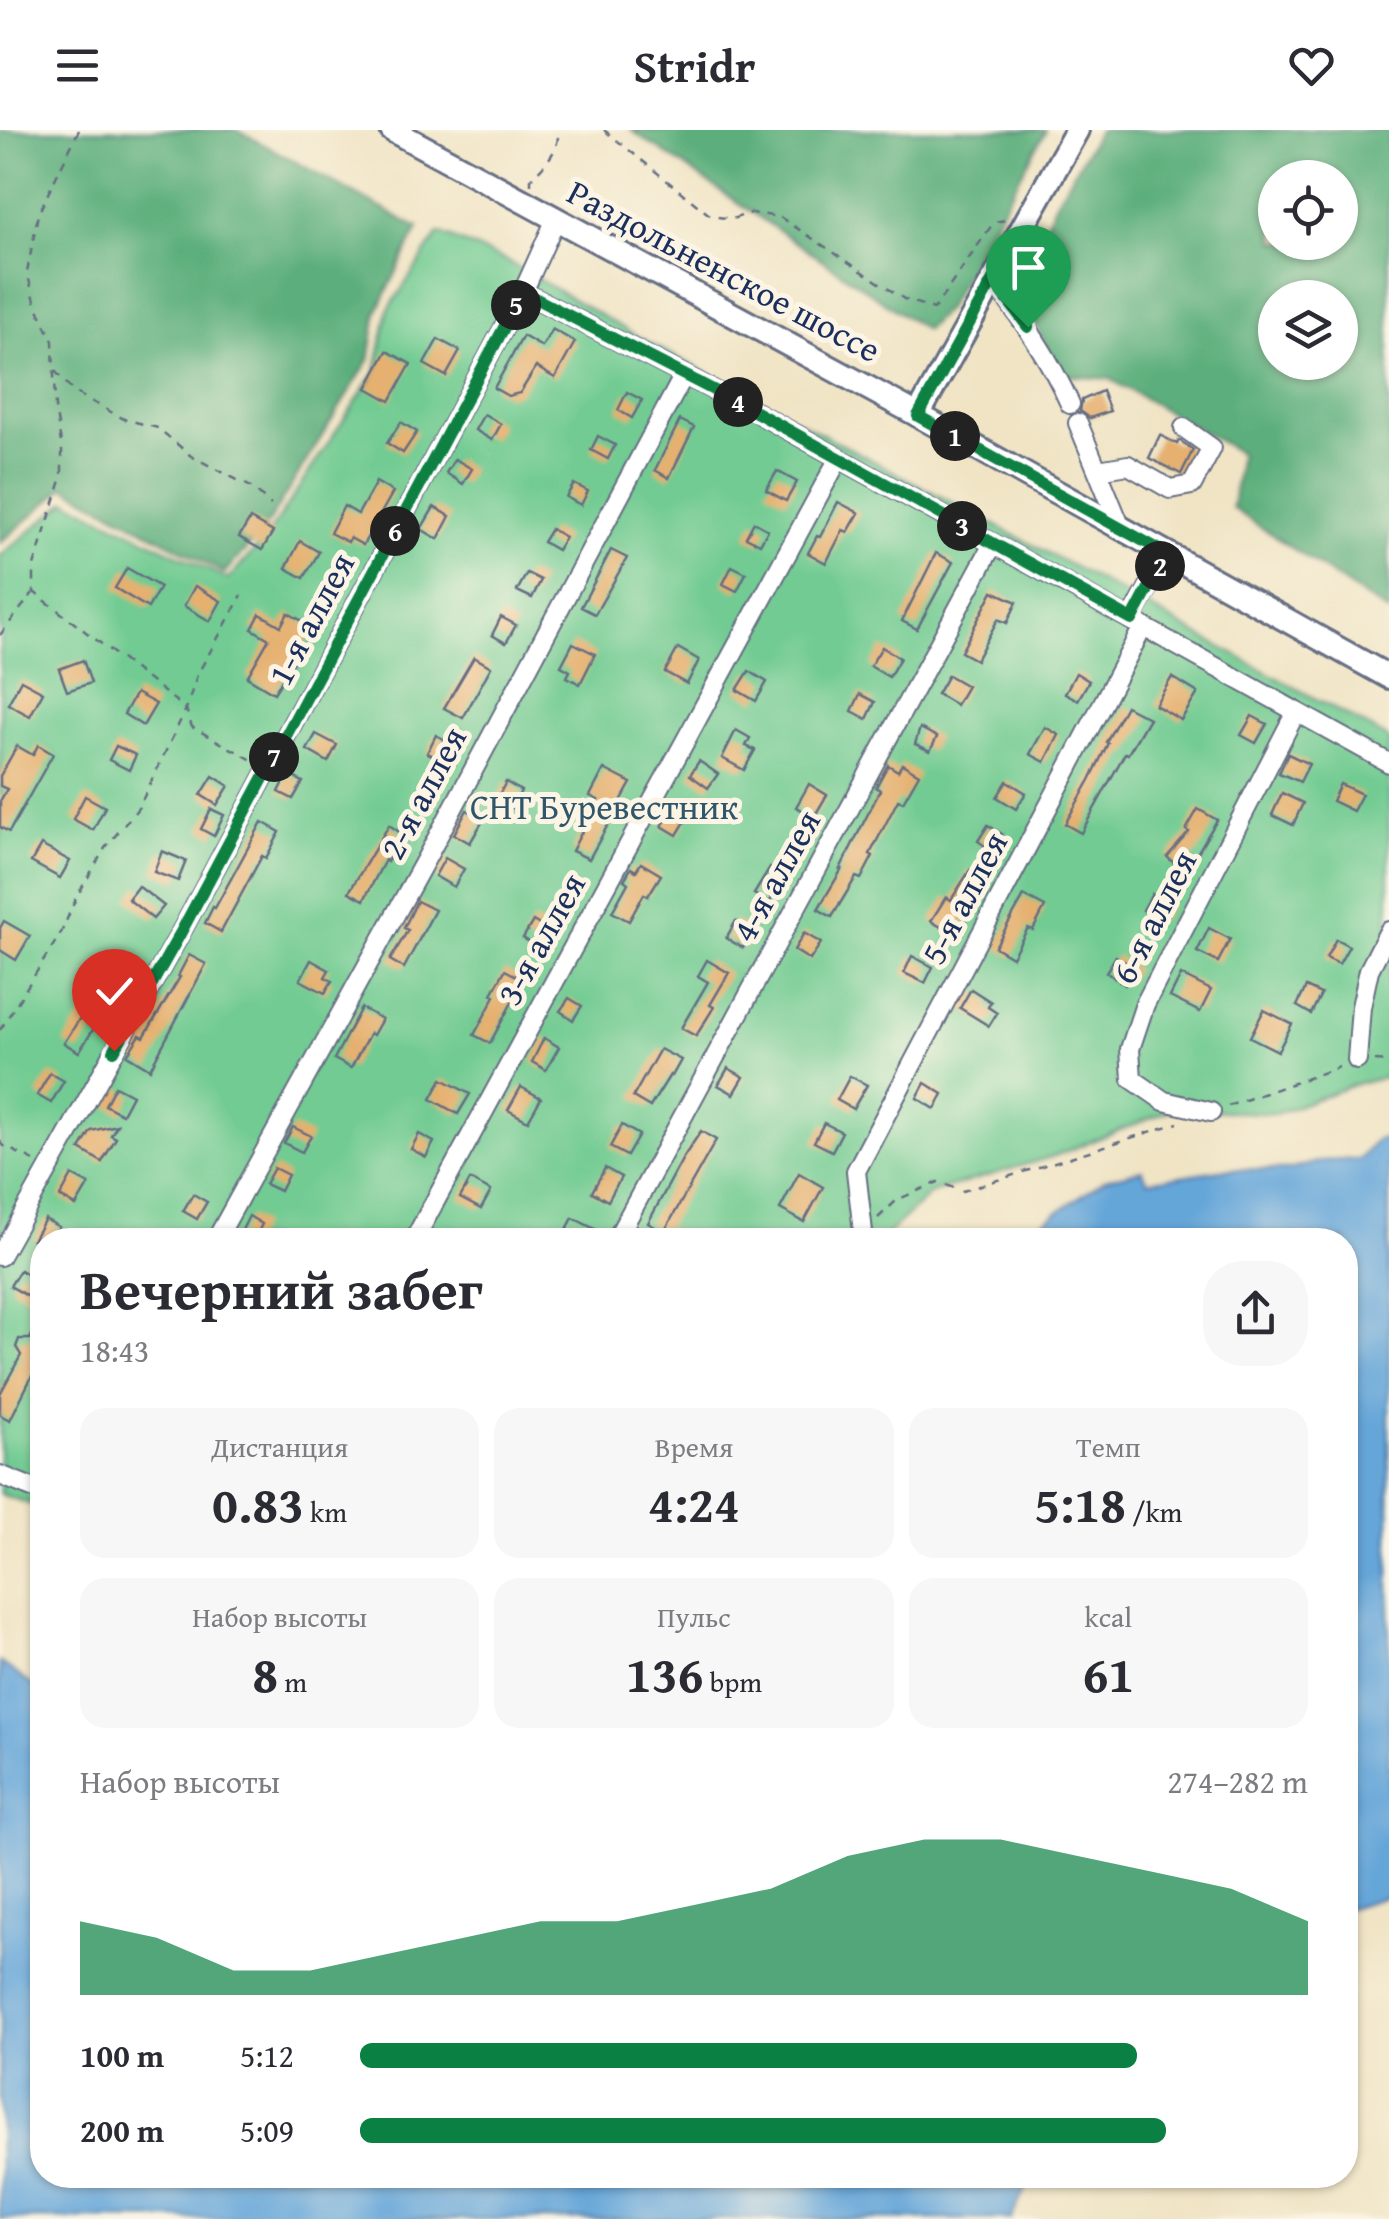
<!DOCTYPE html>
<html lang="ru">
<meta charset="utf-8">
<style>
body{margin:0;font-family:"Gentium Book Plus",serif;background:#f7f7f7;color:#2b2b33;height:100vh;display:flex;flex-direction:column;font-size:38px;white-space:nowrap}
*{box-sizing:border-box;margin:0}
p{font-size:32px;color:#7c7c81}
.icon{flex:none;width:55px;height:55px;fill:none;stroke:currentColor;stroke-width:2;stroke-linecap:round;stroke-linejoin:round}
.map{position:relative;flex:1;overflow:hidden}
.drawer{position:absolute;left:30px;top:1098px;width:1328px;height:960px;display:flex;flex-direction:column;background:#fff;border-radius:40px;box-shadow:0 2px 8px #0004}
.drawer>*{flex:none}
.tools{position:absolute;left:1258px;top:30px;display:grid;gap:20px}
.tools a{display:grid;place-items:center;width:100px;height:100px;border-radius:50%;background:#fff;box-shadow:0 2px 8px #0004;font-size:50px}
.pin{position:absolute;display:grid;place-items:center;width:85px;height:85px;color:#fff;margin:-102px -42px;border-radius:50% 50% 50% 0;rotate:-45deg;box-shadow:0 0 10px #0007}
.pin .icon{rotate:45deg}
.km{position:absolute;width:50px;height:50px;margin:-25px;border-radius:50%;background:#222;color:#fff;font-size:28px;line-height:50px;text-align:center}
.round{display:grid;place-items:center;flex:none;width:105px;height:105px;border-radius:40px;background:#f7f7f7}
.headline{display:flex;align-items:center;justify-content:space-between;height:170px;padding:0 50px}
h1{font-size:55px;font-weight:800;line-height:75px}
.figures{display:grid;grid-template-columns:repeat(3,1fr);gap:15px;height:170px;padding:10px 50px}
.figures div{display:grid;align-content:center;border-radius:25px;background:#f7f7f7;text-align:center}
.figures b{font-size:50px;font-weight:800}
.figures small{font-size:28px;font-weight:400}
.figures p{font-size:28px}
.chart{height:280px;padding:20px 50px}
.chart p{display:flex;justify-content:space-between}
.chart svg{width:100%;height:180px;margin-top:10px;fill:#0b8043;opacity:.7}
ul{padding:0 50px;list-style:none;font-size:32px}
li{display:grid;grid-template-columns:160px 120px 1fr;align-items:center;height:75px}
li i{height:25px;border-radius:12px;background:#0b8043}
header{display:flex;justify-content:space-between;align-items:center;height:130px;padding:0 50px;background:#fff;font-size:45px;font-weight:800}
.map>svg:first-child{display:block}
.green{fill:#71cb92;stroke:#467d78;stroke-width:2.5}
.forest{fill:#5caf7c;stroke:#3c6f6d;stroke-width:2.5;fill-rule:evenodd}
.water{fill:#65a6d9;stroke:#406a9c;stroke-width:2.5}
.building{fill:#e5b06f}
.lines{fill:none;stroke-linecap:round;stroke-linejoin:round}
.minor-casing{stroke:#666e82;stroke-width:22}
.major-casing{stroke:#666e82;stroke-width:28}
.path{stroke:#666e82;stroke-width:2.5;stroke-dasharray:8 8;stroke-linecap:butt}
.minor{stroke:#fff;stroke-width:18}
.major{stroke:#fff;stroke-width:22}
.route-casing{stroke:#fff;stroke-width:20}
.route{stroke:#0b8043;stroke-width:12}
.labels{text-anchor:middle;stroke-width:10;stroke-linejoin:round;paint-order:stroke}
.street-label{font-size:35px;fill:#1b2f5e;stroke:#fcf5e5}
.park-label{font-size:35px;fill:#30566b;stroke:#fcf5e5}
</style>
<header><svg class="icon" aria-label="menu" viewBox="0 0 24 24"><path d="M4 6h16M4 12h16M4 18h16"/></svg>Stridr<svg class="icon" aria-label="heart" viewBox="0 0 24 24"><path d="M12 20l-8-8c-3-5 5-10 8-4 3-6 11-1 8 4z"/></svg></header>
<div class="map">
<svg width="1389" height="2089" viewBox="0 0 1389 2089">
<rect width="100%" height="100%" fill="#fcf5e5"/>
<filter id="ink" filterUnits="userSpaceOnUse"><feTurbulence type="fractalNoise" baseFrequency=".01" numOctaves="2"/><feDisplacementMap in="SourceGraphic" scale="20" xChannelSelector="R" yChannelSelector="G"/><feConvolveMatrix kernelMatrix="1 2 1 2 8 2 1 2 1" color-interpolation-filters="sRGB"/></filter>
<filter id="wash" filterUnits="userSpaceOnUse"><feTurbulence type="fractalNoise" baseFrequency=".0048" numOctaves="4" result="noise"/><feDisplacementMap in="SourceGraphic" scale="40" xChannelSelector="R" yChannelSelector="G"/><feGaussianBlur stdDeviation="2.25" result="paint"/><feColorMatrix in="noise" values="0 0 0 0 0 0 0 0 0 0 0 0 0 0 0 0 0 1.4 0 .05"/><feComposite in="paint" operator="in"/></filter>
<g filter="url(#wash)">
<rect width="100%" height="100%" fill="#f0e4c5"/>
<!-- green -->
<path class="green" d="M439 103 507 131 635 205 1078 439 1389 609V947L1359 953 1275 984 1176 978 1054 1026 931 1063 881 1110H42V1378L0 1364V426L67 371 228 449 265 409 376 241 388 180Z"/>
<!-- forest -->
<g class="forest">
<path d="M0 0H237L418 98 377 182 369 230 263 401 224 443 65 357 0 413Z"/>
<path d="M631 0H1046L946 179 925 200Z"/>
<path d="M1099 0H1389V483L1232 378 1240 323 1110 249 1060 245 1017 155 1056 72ZM1275 48H1340V112H1275ZM1275 168H1340V232H1275Z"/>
</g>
<!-- water -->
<g class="water">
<path d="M1389 1008V1766L1345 1779V1110H1009L1049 1088 1105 1049 1142 1040 1148 1051 1227 1039 1288 1040 1322 1031 1360 1029 1377 1009Z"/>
<path d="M0 1532 42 1562V2045H1032L1011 2089H0Z"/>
</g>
<g id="blocks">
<!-- building -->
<g class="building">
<path d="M552 199 575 212 555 248 536 237 520 263 508 266 494 258 523 206 542 217Z"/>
<path d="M438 209 460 221 446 246 424 234Z"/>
<path d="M387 221 411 234 390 271 367 258Z"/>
<path d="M1102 261 1110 281 1090 288 1080 281 1082 270Z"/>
<path d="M627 262 642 270 632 288 618 280Z"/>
<path d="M484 284 501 294 492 310 475 300Z"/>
<path d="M680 290 694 297 669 348 655 340Z"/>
<path d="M401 292 417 302 403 323 387 313Z"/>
<path d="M1160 305 1177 314 1179 310 1193 320 1181 344 1149 328Z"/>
<path d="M598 306 615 315 608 329 591 320Z"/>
<path d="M455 329 472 339 463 354 446 343Z"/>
<path d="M777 341 797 352 786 371 766 360Z"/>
<path d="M376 352 393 362 363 415 350 408 348 412 330 403 344 376 358 384Z"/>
<path d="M574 354 588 361 581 375 566 367Z"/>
<path d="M838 372 859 383 848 402 843 400 826 433 808 423 817 406 820 407Z"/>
<path d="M434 377 450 386 438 409 421 399Z"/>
<path d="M250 389 273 402 262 420 239 407Z"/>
<path d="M754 392 768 400 760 414 746 407Z"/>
<path d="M551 399 565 407 557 420 543 412Z"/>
<path d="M300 411 319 422 304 448 286 438Z"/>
<path d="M611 420 627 428 595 484 581 477Z"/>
<path d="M936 423 953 432 917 499 902 491Z"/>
<path d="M732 436 746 443 737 461 723 454Z"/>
<path d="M127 438 160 457 148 478 115 458Z"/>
<path d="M527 443 541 450 532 468 517 461Z"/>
<path d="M195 456 221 471 210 491 184 476Z"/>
<path d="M993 461 1017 472 1007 493 998 489 976 530 961 522Z"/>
<path d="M288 483 315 498 274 563 247 547 269 509 252 499 260 484 281 496Z"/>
<path d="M501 487 516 495 506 513 492 505Z"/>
<path d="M573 513 595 524 580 554 567 547 570 541 561 536Z"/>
<path d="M882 517 900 528 889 547 870 536Z"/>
<path d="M678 518 699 530 687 554 665 542Z"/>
<path d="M474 527 491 537 463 588 444 578Z"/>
<path d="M83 530 91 553 67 561 59 539Z"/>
<path d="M749 541 767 552 756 571 737 560Z"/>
<path d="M1076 543 1089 551 1078 570 1065 563Z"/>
<path d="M948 545 967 556 956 575 937 564Z"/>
<path d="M1172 547 1198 563 1181 590 1155 575Z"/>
<path d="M21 550 43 562 30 586 8 574Z"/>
<path d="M136 563 156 574 143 596 124 584Z"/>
<path d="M860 564 875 572 867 589 852 581Z"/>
<path d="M1126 576 1149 588 1128 624 1125 623 1081 703 1065 694 1090 650 1108 613 1106 612Z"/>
<path d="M1252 586 1267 594 1256 613 1241 605Z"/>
<path d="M1045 597 1059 605 1045 632 1030 624Z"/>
<path d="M920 598 937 607 930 621 915 614Z"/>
<path d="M736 600 750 608 746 616 755 620 744 640 722 628Z"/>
<path d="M316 604 337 615 328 632 307 620Z"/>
<path d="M436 605 451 613 442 630 427 623Z"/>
<path d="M38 615 53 624 9 702 0 697V671L7 659 0 656V646L17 616 33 625Z"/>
<path d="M116 616 136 625 129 640 109 630Z"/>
<path d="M1288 624 1309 634 1300 652 1279 643Z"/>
<path d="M699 631 718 644 708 658 690 645Z"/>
<path d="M902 634 919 644 903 672 898 670 870 724 873 726 861 749 856 747 832 787 818 779 842 739H840L880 660 876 657 888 635 898 641Z"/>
<path d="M604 639 631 653 589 729 572 721 598 670 590 666Z"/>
<path d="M288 644 303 652 293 669 279 662Z"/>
<path d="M213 646 229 656 217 675 201 665Z"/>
<path d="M1007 651 1026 663 1016 679 997 667Z"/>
<path d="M506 652 521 661 509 682 494 674Z"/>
<path d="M809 654 827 665 814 687 796 677Z"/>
<path d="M1340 654 1362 664 1353 681 1332 671Z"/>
<path d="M1282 663 1303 673 1293 695 1272 685Z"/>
<path d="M85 666 105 677 93 700 73 689Z"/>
<path d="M673 678 688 687 677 705 662 696Z"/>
<path d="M211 679 224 685 214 706 201 699Z"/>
<path d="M1198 679 1217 690 1198 722 1182 740 1167 727 1189 702 1186 700Z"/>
<path d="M467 680 484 689 470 713 454 704Z"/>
<path d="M262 692 280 702 266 728 262 726 221 802 205 793 213 777 215 778Z"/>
<path d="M389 695 404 705 387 732 385 730 364 770 349 762Z"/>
<path d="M988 695 1002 704 991 720 978 711Z"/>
<path d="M41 715 70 731 60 748 31 732Z"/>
<path d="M162 721 186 731 178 751 154 742Z"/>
<path d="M445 728 464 739 454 757 435 746Z"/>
<path d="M641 733 661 745 648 766 644 764 629 791 612 782 628 753 624 750 631 738 636 741Z"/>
<path d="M770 738 784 747 769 773 754 764Z"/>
<path d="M970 740 985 750 966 779 971 782 956 806 931 791 946 767 951 770Z"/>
<path d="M138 756 164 776 153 789 128 769Z"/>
<path d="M1152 764 1171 775 1161 791 1143 780Z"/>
<path d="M1024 766 1045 777 1033 800 1028 798 1012 827 995 817Z"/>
<path d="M417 771 435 780 404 838 390 830 408 800 404 798Z"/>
<path d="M4 791 30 806 16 830 0 820V798Z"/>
<path d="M533 791 551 802 541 819 523 808Z"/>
<path d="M736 791 753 801 743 818 726 808Z"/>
<path d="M1209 798 1230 809 1218 832 1197 822Z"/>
<path d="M804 803 821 813 810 830 794 820Z"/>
<path d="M1336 809 1349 816 1339 834 1326 828Z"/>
<path d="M189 825 206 834 150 939 127 925 140 905 144 907 180 847 178 846Z"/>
<path d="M912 826 933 837 925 853 904 843Z"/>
<path d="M1116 826 1136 839 1125 855 1106 842Z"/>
<path d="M311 830 329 840 325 847 332 851 325 863 300 850Z"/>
<path d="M707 830 729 843 710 875 714 877 696 906 681 898 708 852 698 846Z"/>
<path d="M505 840 524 850 490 913 474 905 495 866 492 864Z"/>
<path d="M1181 845 1211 860 1200 882 1170 867Z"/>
<path d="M93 856 113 868 79 922 64 913 87 877 82 874Z"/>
<path d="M1306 857 1321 864 1311 884 1297 876Z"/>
<path d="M971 859 991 872 988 877 997 883 989 896 960 878Z"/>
<path d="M569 868 582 876 573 890 560 881Z"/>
<path d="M361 878 382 889 373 905 370 903 351 938 334 929Z"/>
<path d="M1264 880 1292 894 1278 921 1250 907Z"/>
<path d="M544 908 559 917 546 940 532 932Z"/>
<path d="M660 919 681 930 672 946 670 945 650 977 633 967Z"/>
<path d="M728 938 744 947 734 964 718 955Z"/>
<path d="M50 943 64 951 51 973 37 965Z"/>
<path d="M850 946 867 955 853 979 837 970Z"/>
<path d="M442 949 470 964 458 984 431 969Z"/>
<path d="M925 953 943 964 935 979 917 968Z"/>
<path d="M115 956 132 965 122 984 105 975Z"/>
<path d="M521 957 541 968 528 991 508 980Z"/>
<path d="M824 993 842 1002 832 1021 814 1012Z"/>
<path d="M117 995 111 1005 116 1008 102 1032 80 1019 91 1001Z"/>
<path d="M622 995 639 1005 627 1026 610 1017Z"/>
<path d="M293 997 311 1006 302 1022 284 1013Z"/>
<path d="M701 1001 716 1010 664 1102 648 1093 683 1028Z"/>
<path d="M419 1004 434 1012 426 1027 411 1019Z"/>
<path d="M274 1038 288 1045 280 1061 265 1054Z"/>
<path d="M605 1038 621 1047 608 1071 592 1062Z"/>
<path d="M799 1043 823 1057 804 1092 780 1079Z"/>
<path d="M72 1045 89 1054 76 1076 60 1067Z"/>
<path d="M470 1050 491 1061 481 1079 460 1068Z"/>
<path d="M193 1064 207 1072 197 1089 183 1081Z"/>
<path d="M249 1086 262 1094 254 1110H237Z"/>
<path d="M573 1088 595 1099 590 1110H578L565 1103Z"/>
<path d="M45 1089 59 1097 51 1110H33Z"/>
<path d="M20 1140 39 1152 29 1167 10 1156Z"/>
<path d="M42 1185V1226L10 1290 0 1285V1264L21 1225 16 1217 19 1209H30Z"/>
</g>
</g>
</g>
<g filter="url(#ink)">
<use href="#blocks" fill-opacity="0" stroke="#666e82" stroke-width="2.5"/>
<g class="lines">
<defs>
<g id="minor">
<path d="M993 150C1022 189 1050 229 1070 274"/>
<path d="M523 162 754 281 1389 633"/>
<path d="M1078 293 1121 398"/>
<path d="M1098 340 1128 335 1170 359 1192 355 1212 318 1184 298"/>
<path d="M1131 490 1167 423"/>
<path d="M1357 930 1361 877 1369 840 1389 801"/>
<path d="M1211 982 1164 971 1132 949 1130 919 1145 874 1296 582"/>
<path d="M216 1110 427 727 684 245"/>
<path d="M414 1110 839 328"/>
<path d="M616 1110 993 414"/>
<path d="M858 1110 863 1102 856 1041 1143 497"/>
<path d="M0 1126 180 804 523 162 556 89"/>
<path d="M0 1345 42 1362"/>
</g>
<g id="major">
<path d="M392 0 918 285 1389 547"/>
<path d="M918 285 1077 0"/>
</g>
</defs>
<!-- minor casing -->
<use href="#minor" class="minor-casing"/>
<!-- major casing -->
<use href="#major" class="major-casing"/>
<!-- path -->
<g class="path">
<path d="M79 0 38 84 27 143 37 177 53 211 55 278 62 319V347L34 436V462L186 579 192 597 254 631"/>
<path d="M604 0 711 86 732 89 751 83 780 87 904 169 934 179 994 92 1005 90"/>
<path d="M531 54V49C545 34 560 21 558 0"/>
<path d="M55 241 74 262 124 289 158 298 191 326 251 357 271 375"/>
<path d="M0 505 33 463"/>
<path d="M0 900 61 803 76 768 105 718 139 677 186 579 197 545 242 465"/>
<path d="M1375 931 1389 932"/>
<path d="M1228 976 1339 937"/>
<path d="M0 1011 4 1016 34 1031"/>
<path d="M878 1088 897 1070 938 1052 963 1061 1178 993"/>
</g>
<!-- minor -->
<use href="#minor" class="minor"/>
<!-- major -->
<use href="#major" class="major"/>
</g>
</g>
<g class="lines" filter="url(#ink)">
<defs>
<path id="route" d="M114 921 180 804 523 162 754 281 1132 490 1167 424 918 286 993 150 1028 197"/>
</defs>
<!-- route casing -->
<use href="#route" class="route-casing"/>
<!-- route -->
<use href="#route" class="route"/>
</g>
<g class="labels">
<!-- street labels -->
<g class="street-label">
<text transform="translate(724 141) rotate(28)" y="12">Раздольненское шоссе</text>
<text transform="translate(311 489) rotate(-62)" y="12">1-я аллея</text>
<text transform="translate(423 663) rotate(-62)" y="12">2-я аллея</text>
<text transform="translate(776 746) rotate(-61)" y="12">4-я аллея</text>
<text transform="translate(964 768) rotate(-62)" y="12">5-я аллея</text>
<text transform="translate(1154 787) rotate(-63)" y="12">6-я аллея</text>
<text transform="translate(541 809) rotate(-61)" y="12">3-я аллея</text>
</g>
<!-- park labels -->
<g class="park-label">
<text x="604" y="689">СНТ Буревестник</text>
</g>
</g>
</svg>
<div class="tools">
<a><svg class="icon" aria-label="locate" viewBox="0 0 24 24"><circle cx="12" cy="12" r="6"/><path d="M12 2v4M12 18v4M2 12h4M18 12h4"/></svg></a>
<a><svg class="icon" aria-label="layers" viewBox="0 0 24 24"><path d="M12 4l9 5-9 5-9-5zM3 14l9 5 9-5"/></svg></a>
</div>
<div class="pin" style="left:1028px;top:197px;background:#1e9e55"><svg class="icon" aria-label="arrive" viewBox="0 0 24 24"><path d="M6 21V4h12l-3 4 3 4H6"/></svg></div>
<div class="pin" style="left:114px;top:921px;background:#d93025"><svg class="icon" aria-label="check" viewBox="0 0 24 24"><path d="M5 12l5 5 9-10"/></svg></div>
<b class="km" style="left:955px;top:306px">1</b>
<b class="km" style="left:1160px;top:436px">2</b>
<b class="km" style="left:962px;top:396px">3</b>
<b class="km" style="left:738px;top:272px">4</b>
<b class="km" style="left:516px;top:175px">5</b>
<b class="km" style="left:395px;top:401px">6</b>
<b class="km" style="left:274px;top:627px">7</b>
<section class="drawer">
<div class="headline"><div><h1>Вечерний забег</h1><p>18:43</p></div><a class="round"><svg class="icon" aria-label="share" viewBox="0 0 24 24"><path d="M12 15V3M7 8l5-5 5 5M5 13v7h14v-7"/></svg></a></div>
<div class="figures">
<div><p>Дистанция</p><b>0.83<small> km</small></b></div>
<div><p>Время</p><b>4:24</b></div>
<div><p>Темп</p><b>5:18<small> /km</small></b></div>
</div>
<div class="figures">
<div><p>Набор высоты</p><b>8<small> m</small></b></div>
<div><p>Пульс</p><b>136<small> bpm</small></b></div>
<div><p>kcal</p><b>61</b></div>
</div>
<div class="chart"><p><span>Набор высоты</span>274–282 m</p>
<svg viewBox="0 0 160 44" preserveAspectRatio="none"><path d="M0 44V26L10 30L20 38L30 38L40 34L50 30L60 26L70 26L80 22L90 18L100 10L110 6L120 6L130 10L140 14L150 18L160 26V44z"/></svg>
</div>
<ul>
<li><b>100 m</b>5:12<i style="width:82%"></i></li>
<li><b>200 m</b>5:09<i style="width:85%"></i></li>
</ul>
</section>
</div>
